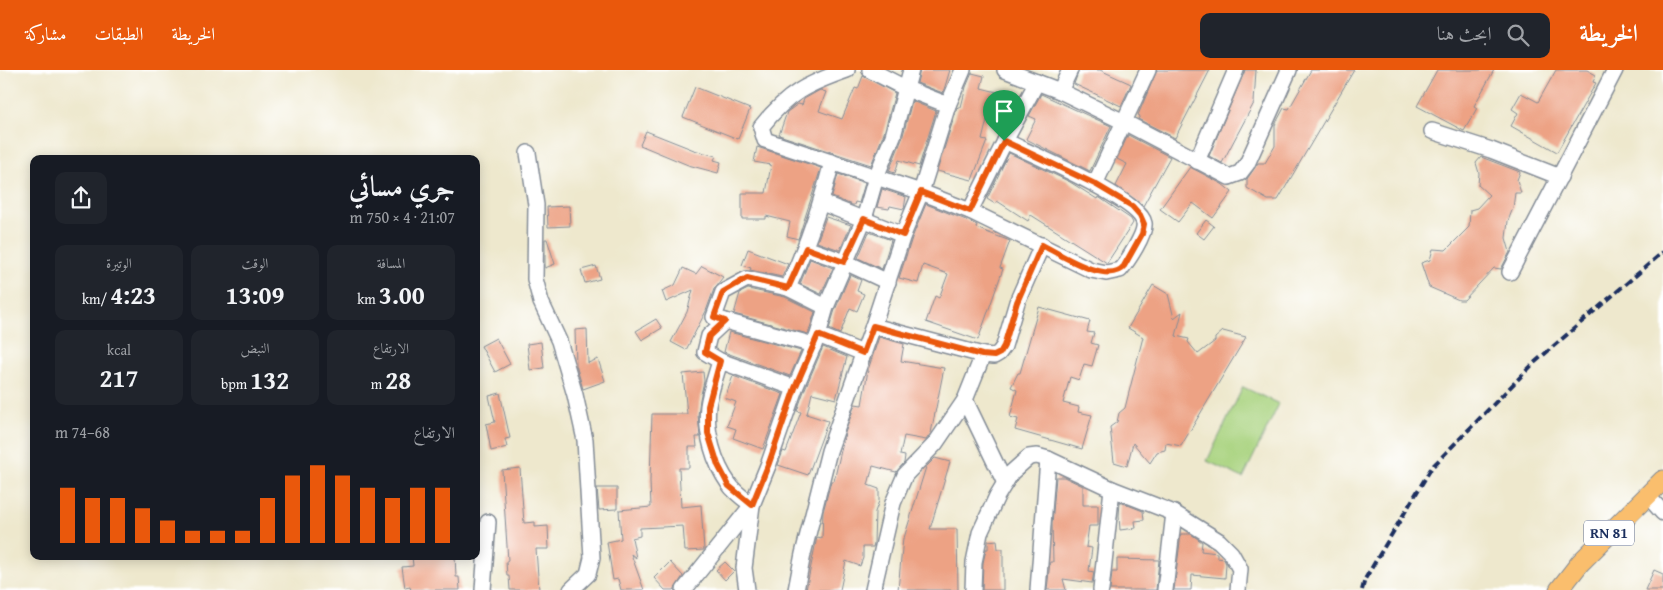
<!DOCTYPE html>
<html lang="ar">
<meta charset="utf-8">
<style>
body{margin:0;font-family:"Gentium Book Plus",Amiri,serif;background:#20242c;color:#f1f3f6;direction:rtl;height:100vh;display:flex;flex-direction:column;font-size:19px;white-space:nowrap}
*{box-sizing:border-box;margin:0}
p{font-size:16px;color:#9ea1a6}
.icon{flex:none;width:28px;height:28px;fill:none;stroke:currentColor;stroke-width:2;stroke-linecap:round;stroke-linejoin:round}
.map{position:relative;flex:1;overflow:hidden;direction:ltr}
.drawer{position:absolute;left:30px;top:85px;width:450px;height:405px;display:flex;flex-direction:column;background:#171b24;border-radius:10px;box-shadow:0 2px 12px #0003;direction:rtl}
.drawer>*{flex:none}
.pin{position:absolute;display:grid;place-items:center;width:42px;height:42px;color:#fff;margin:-51px -21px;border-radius:50% 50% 50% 0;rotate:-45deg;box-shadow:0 0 5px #0007}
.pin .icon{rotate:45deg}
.round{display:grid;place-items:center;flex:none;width:52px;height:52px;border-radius:10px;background:#20242c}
.summary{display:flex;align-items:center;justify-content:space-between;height:85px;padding:0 25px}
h1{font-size:28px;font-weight:800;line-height:38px}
.figures{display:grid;grid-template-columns:repeat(3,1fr);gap:8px;height:85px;padding:5px 25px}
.figures div{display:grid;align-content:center;border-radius:10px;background:#20242c;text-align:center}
.figures b{font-size:25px;font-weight:800}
.figures small{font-size:14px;font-weight:400}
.figures p{font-size:14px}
.chart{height:140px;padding:10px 25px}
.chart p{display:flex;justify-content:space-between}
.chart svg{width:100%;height:90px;margin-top:5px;stroke:#ea580c;stroke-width:6}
header{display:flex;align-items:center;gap:30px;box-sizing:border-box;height:70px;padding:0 25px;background:#ea580c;color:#fff}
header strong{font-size:24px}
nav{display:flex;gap:28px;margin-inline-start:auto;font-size:18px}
.search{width:350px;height:45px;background:#20242c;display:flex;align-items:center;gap:12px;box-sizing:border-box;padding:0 18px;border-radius:10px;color:#9ea1a6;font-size:19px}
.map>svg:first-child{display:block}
.green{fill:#a9d37f;stroke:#62816e}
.building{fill:#eda284}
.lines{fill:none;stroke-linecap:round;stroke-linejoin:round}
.minor-casing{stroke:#848c96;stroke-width:18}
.major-casing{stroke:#848c96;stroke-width:21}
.minor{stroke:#fff;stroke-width:15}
.major{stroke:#fabe6d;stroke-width:19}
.rail{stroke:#1b2f5e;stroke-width:4;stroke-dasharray:8 4;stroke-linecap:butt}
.route-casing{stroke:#fff;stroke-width:10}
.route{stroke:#ea580c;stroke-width:6}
.labels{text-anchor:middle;stroke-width:4;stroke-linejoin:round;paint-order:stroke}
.shield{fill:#fff;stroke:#5f6d8e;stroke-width:1}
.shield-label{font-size:15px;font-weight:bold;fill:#1b2f5e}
</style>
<header>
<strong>الخريطة</strong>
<div class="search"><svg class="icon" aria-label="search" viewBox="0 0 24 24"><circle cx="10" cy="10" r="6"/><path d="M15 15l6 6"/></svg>ابحث هنا</div>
<nav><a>الخريطة</a><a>الطبقات</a><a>مشاركة</a></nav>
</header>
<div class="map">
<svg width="1663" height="520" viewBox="0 0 1663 520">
<rect width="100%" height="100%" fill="#fff"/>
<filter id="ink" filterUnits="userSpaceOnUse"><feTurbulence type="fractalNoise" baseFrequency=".02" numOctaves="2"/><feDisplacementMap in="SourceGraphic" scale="10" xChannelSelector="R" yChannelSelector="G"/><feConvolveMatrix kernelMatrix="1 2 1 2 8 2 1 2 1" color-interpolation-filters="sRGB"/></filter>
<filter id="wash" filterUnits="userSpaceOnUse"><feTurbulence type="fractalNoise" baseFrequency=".0096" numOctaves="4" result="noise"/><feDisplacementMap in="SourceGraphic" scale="20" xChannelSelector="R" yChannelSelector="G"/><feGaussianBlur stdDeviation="1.12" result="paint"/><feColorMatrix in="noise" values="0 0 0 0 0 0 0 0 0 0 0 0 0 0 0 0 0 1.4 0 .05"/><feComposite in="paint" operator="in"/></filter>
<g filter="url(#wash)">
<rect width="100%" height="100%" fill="#eee8cd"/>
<!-- green -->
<path class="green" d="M1243 317 1279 334 1243 408 1207 391Z"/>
<g id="blocks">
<!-- building -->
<g class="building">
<path d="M920 0H950L943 23 917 13Z"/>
<path d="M1079 0H1100L1131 14 1121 36 1074 14Z"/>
<path d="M1157 0H1210L1175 68 1138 49 1140 46 1138 45Z"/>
<path d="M1245 0H1256L1254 33 1222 93 1209 86Z"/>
<path d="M1311 0H1354L1278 130H1268L1247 118V109L1258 93H1265L1275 76V55L1277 51 1284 38 1289 39Z"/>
<path d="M1437 0H1494L1474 36 1477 38 1464 61 1417 36Z"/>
<path d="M1556 0H1587L1596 5 1593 12 1596 13 1557 82 1511 56 1518 43 1512 39 1521 23 1538 32Z"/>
<path d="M972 3 984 6 981 18 997 22 995 31 1000 33 996 44 989 42 982 70 987 71 972 110 937 101 957 38 958 37H961L966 17Z"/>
<path d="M863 6 895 23 884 63 871 95 779 65 787 42 798 34 802 35 804 29 820 20 826 22 819 41 842 49 855 18 858 19Z"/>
<path d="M695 17 750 39 738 69 683 47Z"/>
<path d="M1041 24 1111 56 1090 101 1026 69 1036 49 1029 46Z"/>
<path d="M912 31 936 41 919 96 899 90 895 103 889 101 902 69Z"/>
<path d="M646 61 694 80 716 86 714 90 721 92 718 103 688 95 640 75Z"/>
<path d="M1128 65 1170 87 1143 136 1116 116 1127 94 1117 89Z"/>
<path d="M757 77 821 98 798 169 787 166 790 152 766 146V149H742V123H766L771 95 754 92Z"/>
<path d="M1009 83 1070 112 1097 129 1098 127 1100 128 1131 149 1133 153 1107 193 1031 145 1028 151 997 131 995 134 987 129Z"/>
<path d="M1481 87 1520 102 1517 110 1521 123H1515L1513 138 1508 151 1506 168 1510 182 1501 199 1494 198 1464 230H1459L1429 217 1421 193 1430 190 1433 179 1446 180 1469 157 1470 140 1477 138 1489 125 1478 115 1479 103 1476 93Z"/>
<path d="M1190 97 1222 114 1232 122 1213 148 1193 133 1178 152 1160 139Z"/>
<path d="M838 104 865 113 859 133 855 132 854 135H852L832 127Z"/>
<path d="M882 119 906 127 904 139 890 136 889 139 877 137Z"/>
<path d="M926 134 966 150 977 155 976 158 1010 171 1000 198 1003 199 978 270 926 252 935 226 939 228 948 204 923 195 918 213 899 208 912 168Z"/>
<path d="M569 136 570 156 548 157 547 137Z"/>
<path d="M826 147 851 155 840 180 817 172Z"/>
<path d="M1206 150 1214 156 1204 169 1196 163Z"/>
<path d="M869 162 891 170 882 199 858 188Z"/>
<path d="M545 169H547L555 194 545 198Z"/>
<path d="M748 179 788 194 782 207 750 200 751 198 742 195Z"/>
<path d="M810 189 833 198 821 224 800 214Z"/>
<path d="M596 196 600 209 585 213 581 200Z"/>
<path d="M702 196 723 207 714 219 706 241 686 280 671 272 687 242 693 220 666 232 662 221 675 215 683 198 696 204Z"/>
<path d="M850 205 861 210 857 221 864 224 857 241 850 238 840 264 829 259 835 240Z"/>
<path d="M1153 215 1168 224 1174 248 1182 242 1176 266 1189 269 1188 272 1198 284 1215 271V268L1223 261 1246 267 1181 376 1166 373 1165 380 1157 382 1150 393 1133 373 1127 396 1114 392 1110 357 1117 352 1119 343 1125 338 1143 267 1128 258Z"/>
<path d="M748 219 785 227 815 242 808 264 734 244 740 223Z"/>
<path d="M1039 237 1090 251 1087 262 1094 263 1091 273 1098 275 1092 296 1084 294 1079 310 1070 307 1063 333 1079 337 1078 342 1092 345 1082 379 1015 360 1018 349 1010 347 1017 320 1011 317 1018 303H1020Z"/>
<path d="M656 249 662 258 642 270 636 261Z"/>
<path d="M587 259 588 293 598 289 605 311 583 319 576 295 575 260Z"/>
<path d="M729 262 801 281 790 306 724 282Z"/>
<path d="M879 267 904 274 901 291 944 298 931 363 926 370 904 366 900 385 905 386 904 393 896 402 873 396 868 415 879 419V431L875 442 874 473 873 477H863V488L860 496 846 491 840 520H806L817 467 822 468 823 442 831 411H834L845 363 855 334 862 335 868 300Z"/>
<path d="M496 268 510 294 495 302 481 276Z"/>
<path d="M541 272 544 298 530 300 527 274Z"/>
<path d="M823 277 847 287 836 329 812 323 807 344H806L828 351 808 405 778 395 783 381 786 382 801 342 797 341 804 321Z"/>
<path d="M703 302 704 311 700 329 698 345 700 367H696L697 377H689V398H679L681 437 701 435 704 480 685 481 683 456 640 458V466L632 468 636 488 631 484 644 520H621L618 509 613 510 607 472 621 469 619 440 651 437 650 411 652 344H687L683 304Z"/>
<path d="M733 306 783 324 763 379 733 368 736 359 727 356 736 332 725 328Z"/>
<path d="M500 323 510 368 505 369 507 377 491 381 486 354 495 352 489 326Z"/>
<path d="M935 388 950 392 930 459H957L958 520H898L903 468H904L926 397Z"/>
<path d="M520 398 524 453 535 452V457L548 456 549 479H536L539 520H510L509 506H507L506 491H508L502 400Z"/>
<path d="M1056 407H1064L1083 416V435H1098V456H1089L1086 477 1092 478 1089 501 1094 502 1092 513 1063 509 1066 520H1047L1050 492H1053L1052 454Z"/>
<path d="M597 418H617V439L599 440Z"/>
<path d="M1120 432 1143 441 1144 450 1135 451 1136 458 1120 460 1119 446Z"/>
<path d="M1181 464H1191L1202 472 1201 481 1217 483V488L1224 489 1226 494 1225 508 1192 505 1191 520H1174Z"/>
<path d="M997 470 998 479H1003V520H982L983 493 986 479H988V471Z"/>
<path d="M412 486H455L456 507H459L460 520H411L410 517 405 518 402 497 413 496Z"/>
<path d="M1117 489 1159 490 1156 520H1110L1112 502H1117Z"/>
<path d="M670 492 683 506 674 520H665L654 508Z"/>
<path d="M725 492 734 501 725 510 716 500Z"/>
<path d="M1654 500 1663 504V520H1645Z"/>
</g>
</g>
</g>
<g filter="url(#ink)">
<use href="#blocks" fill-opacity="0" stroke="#848c96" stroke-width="1"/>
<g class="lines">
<defs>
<g id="minor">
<path d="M847 0C807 14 788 23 761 57L765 70 921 122 970 141 1091 200 1106 203 1120 200C1127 192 1146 164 1144 153 1140 129 1029 83 1005 71"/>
<path d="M870 0 907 19 948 35"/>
<path d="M1005 0 1060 21 1124 52 1229 107 1240 103 1247 94 1289 0"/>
<path d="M1060 21 1070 0"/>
<path d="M1432 61 1491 80 1560 107"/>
<path d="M528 83 536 135 535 209 541 232 559 271 575 325 585 370 592 488 588 504 571 520"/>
<path d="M1197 91 1236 0"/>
<path d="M1095 114 1148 0"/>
<path d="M822 133 903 165"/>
<path d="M970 141 1005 71 1037 12"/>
<path d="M806 178 845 192 888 212"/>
<path d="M1510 202 1615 0"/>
<path d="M826 237 788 218C806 177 821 136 832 92"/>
<path d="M725 251 814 275"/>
<path d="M873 256 983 285 994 286 999 283 1004 276 1017 232 1042 175"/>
<path d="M818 265 863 283"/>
<path d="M720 291 795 318"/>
<path d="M965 330 1005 413"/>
<path d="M1647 425 1663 443"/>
<path d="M483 520 488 452"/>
<path d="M684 520 752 435 769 393 795 318 818 265 826 237 864 149 876 107 893 66 911 0"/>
<path d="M747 520 744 498 752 435C744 429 734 422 729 414 714 393 705 362 708 336 710 321 716 306 720 291L705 282 709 266 725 251 714 247 723 222 747 209 788 218"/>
<path d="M796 520 803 484 829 381 873 256 903 165 921 122 948 35 963 0"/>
<path d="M873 520 893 433 905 405 935 374 965 330 983 285"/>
<path d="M973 520 974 492 980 463 997 426 1011 403 1029 387 1037 386 1048 389 1112 419 1174 443 1219 471 1231 483 1240 499 1238 520"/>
<path d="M1038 520 1048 389"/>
<path d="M1101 520 1112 419"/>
<path d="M1165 520 1174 443"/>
</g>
<path id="major" d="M1559 520 1580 493 1663 410"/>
</defs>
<!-- minor casing -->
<use href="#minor" class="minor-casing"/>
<!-- major casing -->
<use href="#major" class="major-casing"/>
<!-- minor -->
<use href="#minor" class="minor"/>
<!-- major -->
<use href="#major" class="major"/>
<!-- rail -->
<path class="rail" d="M1362 520 1365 509 1432 397 1534 293 1663 182"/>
</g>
</g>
<g class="lines" filter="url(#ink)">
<defs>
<path id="route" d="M1004 71 1095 114 1132 136 1140 145 1144 154 1142 164 1124 196C1108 216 1060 184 1042 175L1017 232 1004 276 1000 283 994 286 982 285 873 256 863 283 818 265 795 318 769 393 752 435 729 416 718 395 708 363V336L720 291 705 282 709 266 725 251 714 247 723 222 747 208 788 218 806 178 844 192 864 149 903 165 921 122 970 141Z"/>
</defs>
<!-- route casing -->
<use href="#route" class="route-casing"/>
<!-- route -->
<use href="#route" class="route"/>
</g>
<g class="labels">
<!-- shield labels -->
<rect class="shield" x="1584" y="450.5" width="50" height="25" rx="4"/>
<g class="shield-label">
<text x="1609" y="468">RN 81</text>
</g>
</g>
</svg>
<div class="pin" style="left:1004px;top:71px;background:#1e9e55"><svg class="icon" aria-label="arrive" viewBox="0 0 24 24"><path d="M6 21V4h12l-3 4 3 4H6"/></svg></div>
<section class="drawer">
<div class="summary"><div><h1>جري مسائي</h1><p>21:07 · 4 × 750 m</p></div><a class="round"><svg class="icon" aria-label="share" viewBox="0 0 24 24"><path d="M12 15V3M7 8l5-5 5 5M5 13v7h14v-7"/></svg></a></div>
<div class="figures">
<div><p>المسافة</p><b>3.00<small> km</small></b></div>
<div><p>الوقت</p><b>13:09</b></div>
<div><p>الوتيرة</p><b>4:23<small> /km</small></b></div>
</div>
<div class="figures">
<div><p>الارتفاع</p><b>28<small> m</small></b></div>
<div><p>النبض</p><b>132<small> bpm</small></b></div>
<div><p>kcal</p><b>217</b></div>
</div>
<div class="chart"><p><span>الارتفاع</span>68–74 m</p>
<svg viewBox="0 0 160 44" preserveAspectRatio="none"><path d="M5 44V17M15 44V22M25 44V22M35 44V27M45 44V33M55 44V38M65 44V38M75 44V38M85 44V22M95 44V11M105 44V6M115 44V11M125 44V17M135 44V22M145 44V17M155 44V17"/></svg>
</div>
</section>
</div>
